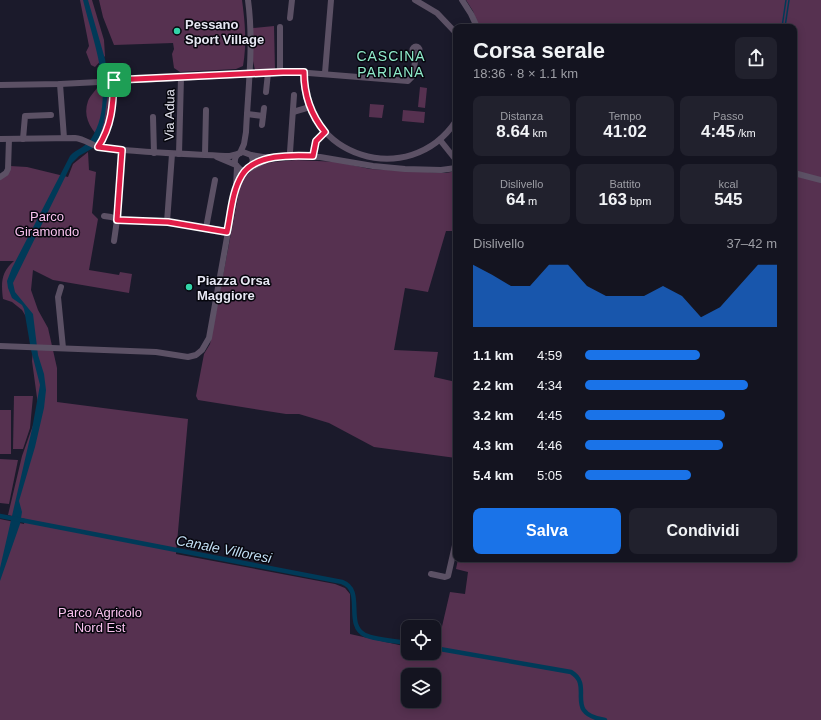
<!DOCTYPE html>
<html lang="it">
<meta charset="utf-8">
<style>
body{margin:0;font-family:Arial,sans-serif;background:#21212d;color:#f1f3f6;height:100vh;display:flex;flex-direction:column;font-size:15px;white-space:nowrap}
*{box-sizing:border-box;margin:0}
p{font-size:13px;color:#9d9ea5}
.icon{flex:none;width:22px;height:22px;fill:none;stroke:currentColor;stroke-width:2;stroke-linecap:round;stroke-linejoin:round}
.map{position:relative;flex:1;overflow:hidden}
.details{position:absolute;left:453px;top:24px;width:344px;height:538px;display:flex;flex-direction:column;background:#141420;border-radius:8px;box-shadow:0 2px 10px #0003,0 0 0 1px #33333e}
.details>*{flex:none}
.fabs{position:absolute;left:401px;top:620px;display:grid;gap:8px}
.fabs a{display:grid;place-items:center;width:40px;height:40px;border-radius:8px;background:#141420;box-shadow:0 2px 10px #0003,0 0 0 1px #33333e;font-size:20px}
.pin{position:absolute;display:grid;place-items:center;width:34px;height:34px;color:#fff;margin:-17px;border-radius:8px;box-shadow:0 2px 6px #0006}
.round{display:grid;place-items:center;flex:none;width:42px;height:42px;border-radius:8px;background:#21212d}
.headline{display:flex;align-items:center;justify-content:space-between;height:68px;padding:0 20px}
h1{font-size:22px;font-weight:600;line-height:30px}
.metrics{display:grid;grid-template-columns:repeat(3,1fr);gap:6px;height:68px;padding:4px 20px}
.metrics div{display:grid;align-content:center;border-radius:8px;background:#21212d;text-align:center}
.metrics b{font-size:17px;font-weight:600}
.metrics small{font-size:11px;font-weight:400}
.metrics p{font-size:11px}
.chart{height:112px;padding:8px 20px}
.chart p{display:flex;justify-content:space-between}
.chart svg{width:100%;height:72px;margin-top:4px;fill:#1a73e8;opacity:.7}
.action{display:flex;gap:8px;margin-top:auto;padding:8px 20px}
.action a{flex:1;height:46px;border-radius:8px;background:#1a73e8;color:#fff;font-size:16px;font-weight:600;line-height:46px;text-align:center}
.action a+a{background:#21212d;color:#f1f3f6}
ul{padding:0 20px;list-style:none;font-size:13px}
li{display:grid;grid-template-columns:64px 48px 1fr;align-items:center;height:30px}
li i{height:10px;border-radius:5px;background:#1a73e8}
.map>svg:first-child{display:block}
.green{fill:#563150;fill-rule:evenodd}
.water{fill:#003a58}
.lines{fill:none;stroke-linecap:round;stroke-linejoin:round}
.stream{stroke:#003a58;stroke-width:1.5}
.canal{stroke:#003a58;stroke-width:4.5}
.minor{stroke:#5c5165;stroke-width:6}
.route-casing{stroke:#fff;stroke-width:8}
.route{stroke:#e11d48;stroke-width:5}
.poi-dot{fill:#33d4a8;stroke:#06060d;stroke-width:1.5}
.labels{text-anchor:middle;stroke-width:3;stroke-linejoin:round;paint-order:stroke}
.poi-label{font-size:13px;font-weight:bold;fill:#e7e7f3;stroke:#06060d;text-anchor:start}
.street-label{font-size:13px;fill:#e7e7f3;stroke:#06060d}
.park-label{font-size:13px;fill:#f9c1ee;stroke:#06060d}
.neighbourhood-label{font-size:14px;letter-spacing:1px;fill:#8febca;stroke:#06060d}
.water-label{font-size:14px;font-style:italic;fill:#c1def3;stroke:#06060d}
</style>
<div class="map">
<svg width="821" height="720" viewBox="0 0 821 720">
<rect width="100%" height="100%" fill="#1b1a2b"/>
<!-- green -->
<g class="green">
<path d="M80 0H92L104 40 105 56 95 67 91 65 86 52 89 46Z"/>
<path d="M99 0H242C245 22 247 44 243 66L236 69 180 72 174 68 172 54 174 49 173 43 114 45 103 17Z"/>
<path d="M466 0H821V720H0V519L24 524 25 519 8 515 22 456 36 417 38 405 32 361 34 340 28 320 22 310 12 302 3 299C1 283 1 272 14 261H0V180L10 166 27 167 68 177 73 164 88 152 89 170 96 172 92 213 98 219 89 270 119 275 120 272 132 274 129 293 53 280 33 270 31 290 38 310 48 328 57 368V402L188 419 176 554 335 584 345 588 350 594V634L408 647V653H434V648H437L450 592 465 594 468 572 456 569 458 559H794V27H478L473 11ZM408 675H434V701H408Z"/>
<path d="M274 26 275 70H255L253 61V28Z"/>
<path d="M110 84C109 100 112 126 99 137 89 127 83 115 88 101 90 96 96 90 99 85Z"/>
<path d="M420 87 427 88 425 108 418 107Z"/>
<path d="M370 104 384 105 382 118 369 117Z"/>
<path d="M403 110 425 112 424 123 402 121Z"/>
<path d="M296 160 338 162 370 169 446 173 456 171V231H446L428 292 405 288 394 350 438 352 434 377 456 382V458L374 447 329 423 299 414H286L198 400 196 396 204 354 210 344 240 186C252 161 272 162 296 160Z"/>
<path d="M14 396H33L30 428 23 449H13Z"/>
<rect x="0" y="410" width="11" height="44"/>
<path d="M0 459 18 460 9 504 0 503Z"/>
</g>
<!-- water -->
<path class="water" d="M83 0H88L105 59 109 84 104 122 98 142 93 148 79 156 72 163 13 283 15 292 33 314 38 355 44 374 46 390 44 408 35 447 19 501 22 512 20 524 0 581V568L32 429 40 385 31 350 24 309 22 305 12 298 8 288 7 281 12 268 70 156C76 149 86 147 91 139 117 99 93 42 83 0Z"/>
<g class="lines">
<!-- stream -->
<g class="stream">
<path d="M782 27 786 0"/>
<path d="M785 27 789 0"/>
</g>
<!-- canal -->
<g class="canal">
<path d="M0 516 342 582C365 590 344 625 365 635 376 640 396 641 408 643"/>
<path d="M434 648 571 672C595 686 562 713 605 720"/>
</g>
<!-- minor -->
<g class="minor">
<path d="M415 0 437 13 456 33"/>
<path d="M462 0 471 14 477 27"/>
<path d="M290 18 292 0"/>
<circle cx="416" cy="50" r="3.5"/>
<path d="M280 72V27"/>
<path d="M304 72C301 157 409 191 456 121"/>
<path d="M325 73 331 0"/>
<path d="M60 84 64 138"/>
<path d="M0 85 60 84 296 72 408 81 413 76 416 54"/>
<path d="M266 92 268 73"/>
<path d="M293 112 310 107"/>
<path d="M247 114 263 116"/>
<path d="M153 117 154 153"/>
<path d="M262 125 264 108"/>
<path d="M0 139 75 138C86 139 93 147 104 148 146 153 188 154 230 156L238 154"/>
<path d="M23 139 25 116 51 115"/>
<path d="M440 140 456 160"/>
<path d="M98 147C112 126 113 105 113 80"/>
<path d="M290 152 294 95"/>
<path d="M240 153 244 144 246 132C248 88 254 44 248 0"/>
<path d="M179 154 181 77"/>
<path d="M205 154 206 110"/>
<path d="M251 155 263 157H320L373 166 405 169 441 170 456 168"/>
<path d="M313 156 316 141 325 132"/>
<path d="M217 157 236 165"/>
<path d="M250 168 253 160 251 155 243 152C237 153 234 157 235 164L241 170H247L268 159"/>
<path d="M794 173 821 180"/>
<path d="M0 177 6 173 8 169 9 139"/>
<path d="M104 216 111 217 119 220 167 222 227 231"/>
<path d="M167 222 172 154"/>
<path d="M206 228 215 180"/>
<path d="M114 241 117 220 122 150"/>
<path d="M61 287 58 297 63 348"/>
<path d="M0 346 156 352 188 357 196 355 202 350 209 338 236 187 237 167"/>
<path d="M431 574 445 577 448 576 456 541"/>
</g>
</g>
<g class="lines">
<defs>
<path id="route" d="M283 72H304C304 94 311 115 325 132L316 141 313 156C292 155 255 154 242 175 232 191 231 213 227 232L168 222 117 220 122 150 98 147C112 126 113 105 114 80Z"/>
</defs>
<!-- route casing -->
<use href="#route" class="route-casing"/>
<!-- route -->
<use href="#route" class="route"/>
</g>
<!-- markers -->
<g class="poi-dot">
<circle cx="177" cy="31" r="4"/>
<circle cx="189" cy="287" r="4"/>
</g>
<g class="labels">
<!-- poi labels -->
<g class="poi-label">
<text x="185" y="29">Pessano<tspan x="185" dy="15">Sport Village</tspan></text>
<text x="197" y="285">Piazza Orsa<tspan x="197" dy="15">Maggiore</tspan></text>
</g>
<!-- street labels -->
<g class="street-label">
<text transform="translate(169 115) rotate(-89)" y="5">Via Adua</text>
</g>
<!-- park labels -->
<g class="park-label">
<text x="47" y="221">Parco<tspan x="47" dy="15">Giramondo</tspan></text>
<text x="100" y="617">Parco Agricolo<tspan x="100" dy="15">Nord Est</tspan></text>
</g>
<!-- neighbourhood labels -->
<g class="neighbourhood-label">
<text x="391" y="61">CASCINA<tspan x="391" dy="16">PARIANA</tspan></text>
</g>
<!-- water labels -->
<g class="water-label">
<text transform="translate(224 549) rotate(11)" y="5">Canale Villoresi</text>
</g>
</g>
</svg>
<div class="fabs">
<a><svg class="icon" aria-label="locate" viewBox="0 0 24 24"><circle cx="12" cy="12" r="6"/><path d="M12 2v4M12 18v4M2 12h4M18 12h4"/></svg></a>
<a><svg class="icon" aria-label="layers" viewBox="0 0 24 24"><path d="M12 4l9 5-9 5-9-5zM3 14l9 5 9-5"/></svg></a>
</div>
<div class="pin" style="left:114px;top:80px;background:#1e9e55"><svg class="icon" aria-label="arrive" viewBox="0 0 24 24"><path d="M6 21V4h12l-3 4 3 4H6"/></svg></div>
<section class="details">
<div class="headline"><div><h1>Corsa serale</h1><p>18:36 · 8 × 1.1 km</p></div><a class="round"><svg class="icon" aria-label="share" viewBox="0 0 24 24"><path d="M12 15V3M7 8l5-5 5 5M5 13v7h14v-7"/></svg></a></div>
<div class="metrics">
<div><p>Distanza</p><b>8.64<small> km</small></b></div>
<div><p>Tempo</p><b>41:02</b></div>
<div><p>Passo</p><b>4:45<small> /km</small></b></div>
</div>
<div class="metrics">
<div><p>Dislivello</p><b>64<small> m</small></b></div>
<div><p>Battito</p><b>163<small> bpm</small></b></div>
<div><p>kcal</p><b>545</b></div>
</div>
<div class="chart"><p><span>Dislivello</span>37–42 m</p>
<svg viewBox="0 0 160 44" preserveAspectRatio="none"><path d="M0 44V6L10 12L20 19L30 19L40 6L50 6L60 19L70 25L80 25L90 25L100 19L110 25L120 38L130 32L140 19L150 6L160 6V44z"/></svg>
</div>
<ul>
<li><b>1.1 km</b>4:59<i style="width:60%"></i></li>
<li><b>2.2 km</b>4:34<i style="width:85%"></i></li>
<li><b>3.2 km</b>4:45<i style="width:73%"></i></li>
<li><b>4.3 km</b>4:46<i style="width:72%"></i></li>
<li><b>5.4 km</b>5:05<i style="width:55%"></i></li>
</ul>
<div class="action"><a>Salva</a><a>Condividi</a></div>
</section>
</div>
